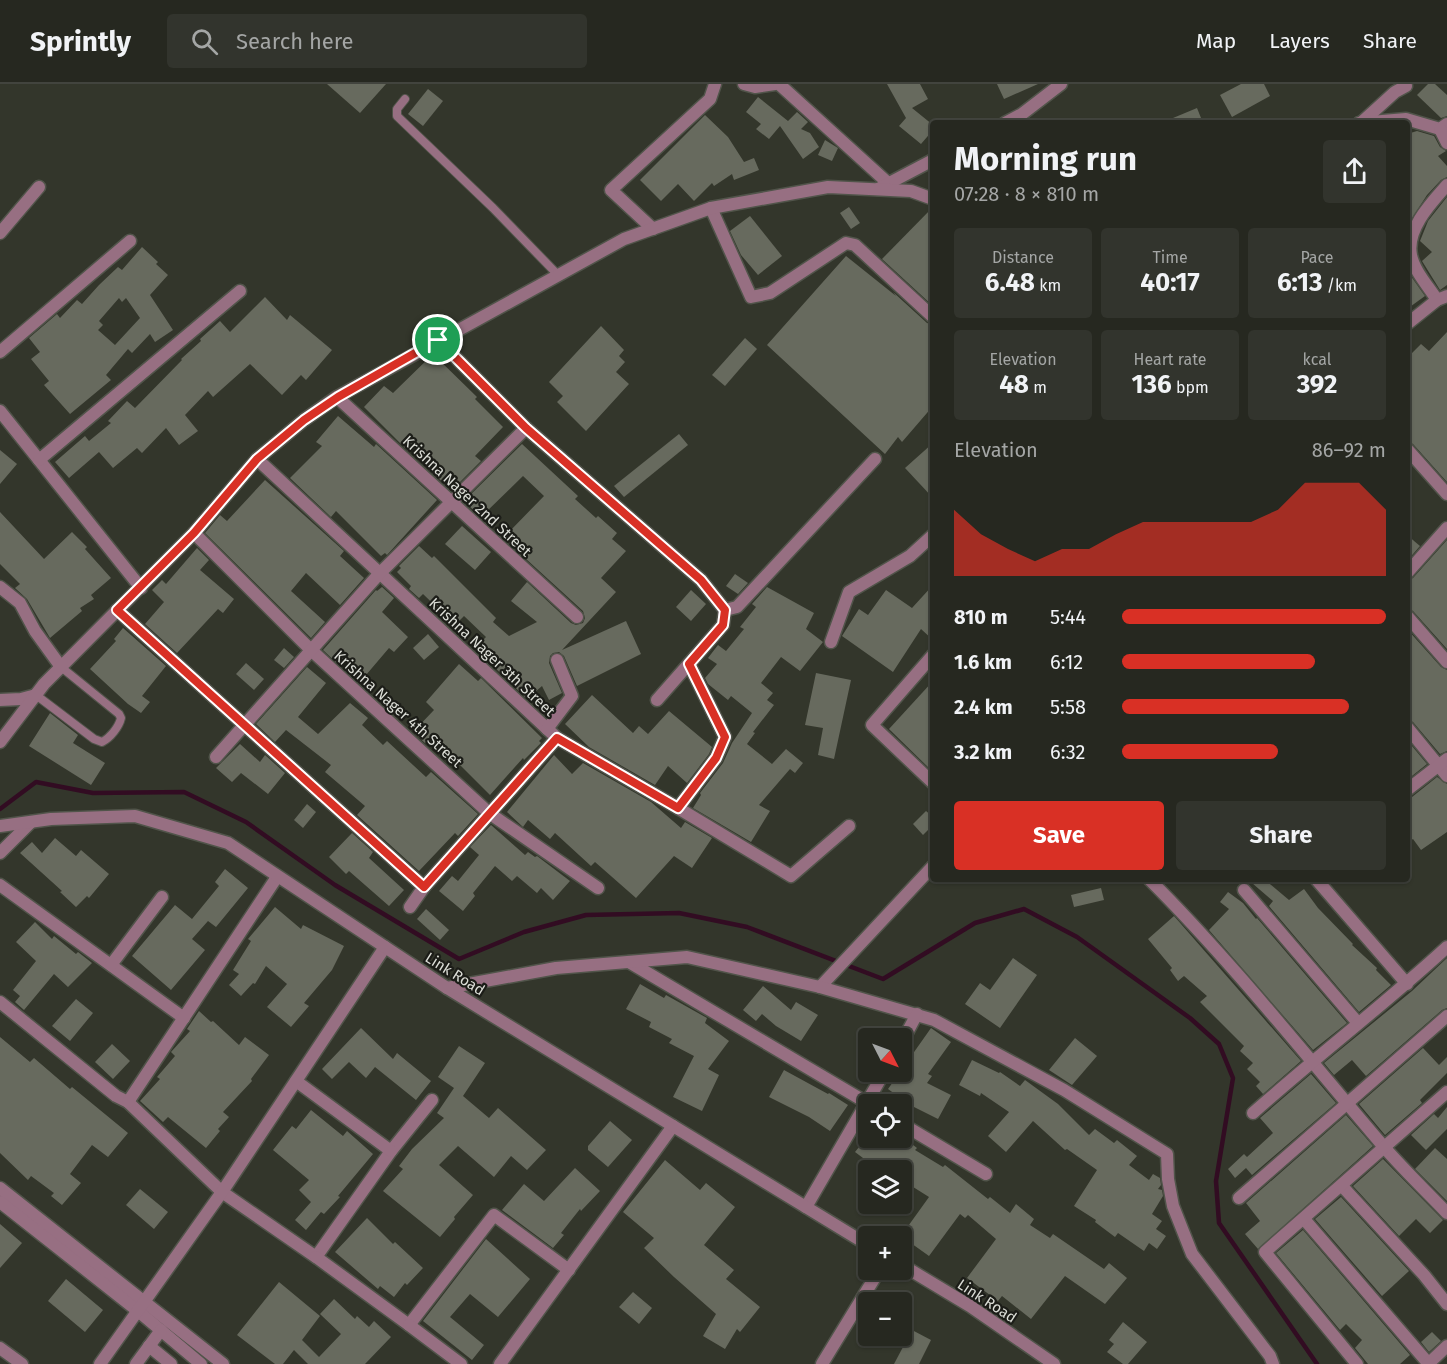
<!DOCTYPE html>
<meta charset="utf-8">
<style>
body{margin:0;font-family:"Fira Sans",sans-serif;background:#32342d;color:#f1f3f6;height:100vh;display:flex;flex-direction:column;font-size:22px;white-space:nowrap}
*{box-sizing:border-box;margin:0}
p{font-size:20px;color:#a4a6a5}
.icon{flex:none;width:33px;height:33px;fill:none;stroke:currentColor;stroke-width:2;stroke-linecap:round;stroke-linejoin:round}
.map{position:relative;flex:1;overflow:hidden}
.drawer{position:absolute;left:930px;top:36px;width:480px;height:762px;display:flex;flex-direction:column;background:#262820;border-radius:6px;box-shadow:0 2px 4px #0004,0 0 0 2px #42443e}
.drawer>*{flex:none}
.needle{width:39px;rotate:132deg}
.fabs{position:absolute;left:858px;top:944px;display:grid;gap:12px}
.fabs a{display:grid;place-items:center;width:54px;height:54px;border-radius:6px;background:#262820;box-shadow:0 2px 4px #0004,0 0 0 2px #42443e;font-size:30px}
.pin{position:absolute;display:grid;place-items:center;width:51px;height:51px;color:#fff;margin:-26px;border:3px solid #fff;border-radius:50%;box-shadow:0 2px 6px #0007}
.round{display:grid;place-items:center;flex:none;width:63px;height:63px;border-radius:6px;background:#32342d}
.overview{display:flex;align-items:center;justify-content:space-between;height:102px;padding:0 24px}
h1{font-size:33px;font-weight:700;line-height:45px}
.metrics{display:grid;grid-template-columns:repeat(3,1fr);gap:9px;height:102px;padding:6px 24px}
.metrics div{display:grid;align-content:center;border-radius:6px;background:#32342d;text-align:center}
.metrics b{font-size:26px;font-weight:700}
.metrics small{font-size:16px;font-weight:400}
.metrics p{font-size:16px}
.chart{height:168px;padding:12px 24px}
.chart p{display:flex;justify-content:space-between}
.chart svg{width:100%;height:108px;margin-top:6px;fill:#d93025;opacity:.7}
.cta{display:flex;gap:12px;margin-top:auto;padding:12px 24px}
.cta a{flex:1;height:69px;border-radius:6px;background:#d93025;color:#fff;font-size:24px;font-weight:700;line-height:69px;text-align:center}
.cta a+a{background:#32342d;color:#f1f3f6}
ul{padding:0 24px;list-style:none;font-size:20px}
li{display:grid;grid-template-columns:96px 72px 1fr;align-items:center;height:45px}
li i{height:15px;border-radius:8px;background:#d93025}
header{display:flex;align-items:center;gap:36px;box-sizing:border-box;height:84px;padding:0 30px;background:#262820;border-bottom:2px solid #42443e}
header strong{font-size:28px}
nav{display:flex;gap:33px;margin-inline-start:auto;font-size:21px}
.search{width:420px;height:54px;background:#32342d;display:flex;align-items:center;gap:15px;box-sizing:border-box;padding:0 21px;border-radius:6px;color:#a4a6a5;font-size:22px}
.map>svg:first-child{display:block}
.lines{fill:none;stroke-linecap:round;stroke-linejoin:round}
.stream{stroke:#320c22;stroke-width:4.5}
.building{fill:#676a5e;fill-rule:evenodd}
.service-casing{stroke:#51544a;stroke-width:10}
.minor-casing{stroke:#51544a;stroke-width:15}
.tertiary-casing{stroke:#51544a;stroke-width:15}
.service{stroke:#976f82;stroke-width:8}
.minor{stroke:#976f82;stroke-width:12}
.tertiary{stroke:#976f82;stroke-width:12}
.route-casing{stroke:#fff;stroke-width:12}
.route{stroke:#d93025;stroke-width:8}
.labels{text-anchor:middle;stroke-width:4.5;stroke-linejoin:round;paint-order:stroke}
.street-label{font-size:15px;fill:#dcded7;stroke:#1c1d18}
</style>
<header>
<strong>Sprintly</strong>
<div class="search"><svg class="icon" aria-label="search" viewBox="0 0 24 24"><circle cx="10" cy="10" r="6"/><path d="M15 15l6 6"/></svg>Search here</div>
<nav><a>Map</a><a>Layers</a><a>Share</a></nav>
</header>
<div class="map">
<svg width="1447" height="1280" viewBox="0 0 1447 1280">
<rect width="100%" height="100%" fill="#33362b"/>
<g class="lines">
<!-- stream -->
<path class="stream" d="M0 725 36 698 93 709 184 708 246 738 335 801 459 875 524 848 586 831 679 829 747 843 883 895 975 839 1024 825 1077 853 1190 934 1219 960 1233 994 1216 1097 1219 1139 1317 1280"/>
</g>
<!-- building -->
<g class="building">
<path d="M327 0H386L360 29Z"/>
<path d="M887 0H920L928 15 912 24 933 41V46L921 60 899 42 906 34Z"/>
<path d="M997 0H1038L1004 15Z"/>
<path d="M1241 0H1264L1270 12 1232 33 1220 11Z"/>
<path d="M1428 0H1435L1447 11V32L1441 34 1417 11Z"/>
<path d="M428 5 443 17 423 42 408 30Z"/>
<path d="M758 13 788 37 797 28 808 38 801 45 810 49 819 63 803 75 780 42 769 55 756 45 761 40 746 28Z"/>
<path d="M1197 24 1203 39H1161Z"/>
<path d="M705 31 728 53 744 78 754 74 759 86 734 96 732 90 714 102 712 99 694 117 678 100 661 117 640 96Z"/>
<path d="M1417 47 1434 52 1440 63 1446 67 1438 72 1447 82V93L1441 96 1427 111 1407 142V50Z"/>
<path d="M825 56 838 64 832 77 818 71Z"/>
<path d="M1447 113V201L1440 206 1422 177 1432 168 1420 157 1428 137Z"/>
<path d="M849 123 860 139 851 145 840 129Z"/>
<path d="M933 123V222L882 175Z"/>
<path d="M750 132 782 172 758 191 741 171 730 147Z"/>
<path d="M142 163 158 178 156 180 168 191 150 211 173 246 155 258 150 250 132 269 128 265 106 291 111 296 70 330 44 301 49 297 31 275 40 268 29 254 57 230 60 234 77 216 82 220 99 201 118 183 122 186ZM119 214 122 218 126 214 140 234 115 261 98 246 103 241 99 237Z"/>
<path d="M846 172 896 212 893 208 927 239 933 241V322L902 358 898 353 885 370 767 261Z"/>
<path d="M1408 188 1425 212 1407 225V189Z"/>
<path d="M265 213 287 236 290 231 332 266 306 296 301 291 282 311 250 280 213 313 208 307 185 331 198 347 179 361 166 344 142 369 137 364 113 384 99 368 69 394 55 378 85 352 89 357 111 339 108 337 127 317 135 324 182 276 181 275 201 257 200 255 220 237 230 248Z"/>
<path d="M601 242 624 266 619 272 625 278 616 288 629 300 586 347 557 318 563 312 549 298Z"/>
<path d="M1447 248V398L1413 360 1407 357V274L1421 260 1429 267Z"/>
<path d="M745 254 757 265 725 302 712 291Z"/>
<path d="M433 270 477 313 475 315 503 343 475 372 481 377 452 406 429 386 433 381 412 362 408 367 364 323 384 302 393 309Z"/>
<path d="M338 332 374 363 376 360 437 416 387 471 385 469 381 472 336 427 331 433 290 394 322 362 316 358Z"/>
<path d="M679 350 688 361 624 413 614 402Z"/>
<path d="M933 359V414L905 384Z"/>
<path d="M522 360 578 412 575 415 596 434 598 432 617 449 612 455 626 467 601 494 616 508 562 566 626 537 641 570 577 602 564 572 559 568 553 569 550 572 549 579 562 609 549 616 542 602 527 615 475 564 486 553 464 532 455 541 423 510 419 514 409 505 411 502 397 488 401 484 399 482 419 462 432 474 434 472 496 534 493 538 509 552 537 538 511 517 527 498 571 539 576 541 583 539 585 534 583 527 503 454 544 412 523 392 481 433 464 417Z"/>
<path d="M0 366 17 380 0 400Z"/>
<path d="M265 396 344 467 340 472 364 494 340 521 306 489 291 507 325 538 311 554 205 449 220 431 227 437Z"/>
<path d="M0 428 44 475 72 448 87 463 85 465 111 494 91 511 94 515 80 524 82 527 50 554 27 515 15 504 20 500 0 480Z"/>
<path d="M462 442 491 468 475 486 445 460Z"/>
<path d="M1407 451 1420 462 1407 477Z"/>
<path d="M1447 456V565L1413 527 1407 524V497L1413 494Z"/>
<path d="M197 464 209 476 200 486 234 515 223 529 218 525 177 569 145 540 164 518 152 506 162 496 166 500Z"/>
<path d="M735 490 748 499 738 510 726 502Z"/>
<path d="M933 501V556L921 545 893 588 842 552 859 525 868 531 886 506 912 524Z"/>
<path d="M382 503 394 514 382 528 408 553 394 568 389 564 366 591 347 575 340 582 323 566 376 506 377 507Z"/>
<path d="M767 503 814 529 806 545 823 558 800 587 781 573 761 599 773 609 767 616 774 621 753 648 755 649 747 660 772 680 786 665 803 679 795 689 790 685 759 721 770 727 751 758 693 724 701 711 700 709 723 679 732 659 752 629 731 612 728 616 708 600 705 594 717 580 708 574 718 561 726 567 744 545 740 543 756 523 752 520Z"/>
<path d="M691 506 706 520 691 537 676 523Z"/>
<path d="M123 544 166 582 142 612 150 618 141 629 128 620 90 585 116 557 114 555Z"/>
<path d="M1407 545 1441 583 1447 586V667L1440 670 1413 638 1407 635Z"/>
<path d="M428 550 439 563 424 576 413 564Z"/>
<path d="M284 564 294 573 284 584 274 576Z"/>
<path d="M246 579 264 595 254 606 236 590Z"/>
<path d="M459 580 478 597 481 594 542 654 539 657 541 659 524 676 523 674 490 711 431 652 425 659 413 648 434 626 426 618Z"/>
<path d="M307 583 326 599 298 633 318 650 350 619 368 634 362 641 383 661 387 657 426 693 431 688 478 730 458 752 455 749 419 787 357 731 365 722 325 688 331 681 286 646 275 658 256 640Z"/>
<path d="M816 589 851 596 834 675 818 671 823 644 805 641Z"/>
<path d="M933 597V688L889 645Z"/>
<path d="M592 611 633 649 639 642 648 650 669 627 712 663 709 670 687 699 668 682 655 701 589 663 565 640Z"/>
<path d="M50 629 78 651 73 659 105 679 91 701 29 662Z"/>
<path d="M1407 656 1427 680 1407 696Z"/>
<path d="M240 660 260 678 265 671 285 689 268 710 241 689 232 698 216 684Z"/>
<path d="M554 671 572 690 583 679 651 718 681 744 685 738 712 754 692 784 674 772 636 814 595 778 591 782 555 749 550 755 528 736 523 743 507 728Z"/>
<path d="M1437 693 1447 700V748L1421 766 1413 755 1407 759V714L1412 713Z"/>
<path d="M307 720 316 728 303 744 294 736Z"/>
<path d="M926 727 933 733V741L923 751 913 740Z"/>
<path d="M491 741 525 771 528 768 535 773 537 772 570 797 553 816 541 804 537 809 517 792 512 797 495 782 473 809 475 812 463 827 439 807 452 792 458 797 479 771 470 763Z"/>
<path d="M352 749 373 768 369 774 404 806 389 822 349 787 346 790 329 773Z"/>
<path d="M55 754 76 772 81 766 109 790 89 814 87 812 76 823 60 808 62 807 20 769 32 758 42 769Z"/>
<path d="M225 785 248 804 216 843 208 837 192 855 205 866 171 906 132 872 175 821 192 835 219 802 215 798Z"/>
<path d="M1255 795H1264L1289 816 1304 805 1318 824 1353 860 1352 861 1377 884 1376 886 1391 901 1359 928 1269 822 1273 817 1252 799Z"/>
<path d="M1101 804 1104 816 1074 823 1071 811Z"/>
<path d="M1228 808 1243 819 1256 835 1257 834 1347 939 1313 966 1209 846 1229 825 1220 818Z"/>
<path d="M275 823 301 845 303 841 344 862 332 886 304 919 309 922 291 943 267 923 287 900 266 882 255 900 253 899 241 912 229 901 239 890 233 886 251 857 248 855Z"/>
<path d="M426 825 449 846 440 856 417 835Z"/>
<path d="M1174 832 1301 977 1263 1010 1256 1002 1260 998 1247 985 1253 979 1240 967 1244 962 1200 918 1207 912 1184 892 1178 897 1170 886 1172 884 1148 855Z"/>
<path d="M35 838 52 855 54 852 76 870 78 868 92 879 68 903 54 890 24 926 15 918 20 912 13 906 36 877 16 858Z"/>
<path d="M1013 874 1037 891 1000 944 965 920 980 899 990 906Z"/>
<path d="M1447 874V924L1442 926 1366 992 1352 976 1334 991 1324 979 1412 907Z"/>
<path d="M640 900 664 914 666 911 707 934 705 939 729 957 708 985 719 991 702 1027 673 1013 694 972 669 959 672 955 649 943 651 938 626 925Z"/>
<path d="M763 902 791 926 796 918 818 931 801 957 776 942 762 930 756 937 743 926Z"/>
<path d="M76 915 93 929 70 957 52 942Z"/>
<path d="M199 927 211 938 213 937 239 961 245 953 269 971 251 995 252 997 223 1028 229 1033 218 1045 220 1047 206 1064 168 1033 163 1038 140 1017 160 995 157 993 175 972 171 968 190 947 187 945Z"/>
<path d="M361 944 393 975 397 969 431 997 416 1016 375 983 366 994 349 978 332 995 322 985Z"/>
<path d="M931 944 951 958 928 990 932 992 927 999 951 1011 938 1035 910 1021 888 1005Z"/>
<path d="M0 953 30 978 34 974 70 1005 72 1003 128 1049 108 1073 92 1061 70 1090 81 1099 62 1121 51 1112 54 1109 31 1092 28 1096 0 1069Z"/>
<path d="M1075 954 1097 972 1072 1001 1049 986Z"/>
<path d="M112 960 130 977 113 995 95 978Z"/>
<path d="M459 962 485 979 463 1012 489 1034 498 1024 546 1066 527 1086 511 1072 494 1093 458 1062 439 1081 473 1111 454 1133 455 1135 440 1153 383 1107 403 1085 399 1082 412 1065 444 1034 437 1029 454 1004 438 993Z"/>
<path d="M1423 964 1439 981 1447 973V989L1420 1016 1422 1019 1385 1051 1359 1020Z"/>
<path d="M972 976 999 989 1000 988 1020 1002 1025 996 1058 1020 1089 1051 1095 1045 1114 1059 1117 1056 1137 1072 1129 1081 1149 1096 1153 1090 1160 1094 1161 1101 1158 1105 1162 1106 1163 1112 1152 1130 1162 1137 1156 1145 1166 1152 1157 1165 1149 1159 1144 1167 1118 1149 1115 1153 1095 1138 1096 1136 1074 1122 1097 1086 1067 1065 1065 1066 1033 1037 1006 1068 988 1052 1009 1028 981 1009 980 1012 959 1001Z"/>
<path d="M784 986 828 1010 829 1009 848 1021 830 1047 809 1033 769 1013Z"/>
<path d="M1311 990 1336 1019 1252 1091 1246 1084 1235 1094 1228 1085 1244 1070 1247 1073 1273 1049 1260 1034Z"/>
<path d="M1447 1023V1045L1426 1066 1411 1051 1434 1030 1438 1034Z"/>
<path d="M311 1026 343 1052 347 1047 373 1070 338 1112 340 1113 324 1130 321 1128 306 1146 295 1136 311 1118 299 1106 309 1096 273 1066 292 1042 296 1045Z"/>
<path d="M1346 1031 1373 1062 1258 1165 1245 1150 1260 1137 1246 1119Z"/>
<path d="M610 1037 632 1056 608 1083 588 1066V1062Z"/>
<path d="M867 1053H903L917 1064 915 1066 943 1083 945 1081 988 1115 990 1113 1010 1129 1016 1120 1034 1135 1030 1141 1050 1154 1053 1150 1104 1185 1109 1179 1127 1194 1105 1220 1065 1192 1031 1235 1002 1212 998 1217 967 1194 996 1155 968 1131 965 1134 960 1130 929 1172 901 1152 929 1113 902 1096V1086H888L874 1076 871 1080 855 1068Z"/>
<path d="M1435 1064 1447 1075V1117L1415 1085Z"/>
<path d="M1383 1075 1443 1136 1430 1149 1416 1135 1399 1152 1353 1102Z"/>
<path d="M665 1076 700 1106 706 1099 735 1123 704 1161 734 1186 726 1195 760 1223 740 1248 737 1245 725 1265 703 1252 716 1230 674 1193 644 1164 654 1154 623 1128Z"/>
<path d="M575 1084 600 1107 581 1127 580 1125 561 1149 564 1151 553 1164 502 1126 524 1100 544 1117Z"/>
<path d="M140 1105 168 1128 154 1145 126 1121Z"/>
<path d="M1341 1113 1409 1187 1382 1212 1315 1135Z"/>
<path d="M367 1134 393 1160 395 1158 423 1184 407 1201 405 1199 394 1213 380 1202 378 1205 335 1168Z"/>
<path d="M0 1140 22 1159 0 1184Z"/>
<path d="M1303 1146 1410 1271 1400 1280H1368L1355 1264 1362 1256 1346 1240 1340 1246 1276 1169Z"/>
<path d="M486 1155 530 1195 498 1233 470 1210 450 1233 484 1261 472 1276 423 1237Z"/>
<path d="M66 1195 103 1226 85 1248 48 1217Z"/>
<path d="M279 1198 320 1232 302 1256 319 1273 341 1250 320 1230 334 1215 355 1235 357 1232 369 1243 374 1237 391 1253 365 1280H308L294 1266 283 1280H275L237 1251Z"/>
<path d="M633 1208 652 1224 639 1240 619 1223Z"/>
<path d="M1123 1238 1147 1258 1128 1280H1123L1107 1268 1114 1260 1109 1256Z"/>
<path d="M912 1246 931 1256 919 1280H894Z"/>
<path d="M1432 1248 1441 1257 1429 1268 1421 1258Z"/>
</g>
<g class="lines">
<defs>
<g id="service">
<path d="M405 15 397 25V32L493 124 558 191"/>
<path d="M36 611 94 655 102 658C110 654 119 643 121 634L119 630 61 583"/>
</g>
<g id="minor">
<path d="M744 0 755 3 775 0"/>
<path d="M779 0 888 99"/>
<path d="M1362 38 1395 8 1406 2 1404 0"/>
<path d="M1359 39 1406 35 1440 45 1447 40"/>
<path d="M1440 45 1447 59"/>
<path d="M711 124 751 213 770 209 846 159 855 161 933 233"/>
<path d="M653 145 611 106 710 15 715 0"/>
<path d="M0 149 39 103"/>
<path d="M1437 216C1429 203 1414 187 1411 171 1406 145 1431 119 1447 101"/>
<path d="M438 256 526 344 701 496 725 526"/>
<path d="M0 268 130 157"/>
<path d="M337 313 577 533"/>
<path d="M0 327 141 504"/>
<path d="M1407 365 1447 410"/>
<path d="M257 375 557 654 678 724 791 792 849 742"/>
<path d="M39 376 240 207"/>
<path d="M194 449 311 566 489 729 598 804"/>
<path d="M1407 489 1447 444"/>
<path d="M0 503 20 519 35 547 61 583"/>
<path d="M117 526 424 803"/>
<path d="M1407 532 1447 578"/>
<path d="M831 558 849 508 910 472 933 451"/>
<path d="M933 571 872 641 933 699"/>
<path d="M0 616 21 615 36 611"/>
<path d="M657 616 723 541 725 526 737 523 875 375"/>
<path d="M1407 643 1447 692"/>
<path d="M547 645 572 612 557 576"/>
<path d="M216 673 379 490 526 344"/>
<path d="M1407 706 1447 675"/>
<path d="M678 724 716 674 725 653 689 580"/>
<path d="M0 769 31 738"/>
<path d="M1149 795C1233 879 1307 973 1384 1063 1404 1086 1426 1107 1447 1129"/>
<path d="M1316 795 1407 900"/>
<path d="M0 801 184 934"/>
<path d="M1244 806 1358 939"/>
<path d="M410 823 424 803 557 654"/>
<path d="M629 878 869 1020"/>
<path d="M111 881 162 813"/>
<path d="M820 903 933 782"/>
<path d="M447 904 556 884 687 873 820 903 934 936 1064 1006 1167 1070 1168 1095 1173 1122 1192 1170 1270 1272 1273 1280"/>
<path d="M0 918 116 1012 128 1018 222 1108 316 1173 391 1067 432 1016"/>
<path d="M902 958 917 930"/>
<path d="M296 997 391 1067"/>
<path d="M128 1018 277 793"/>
<path d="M1253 1029C1317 972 1385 920 1447 863"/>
<path d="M902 1040 986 1090"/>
<path d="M1342 1102 1424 1191 1447 1220"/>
<path d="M0 1104 223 1280"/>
<path d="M1239 1114 1447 932"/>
<path d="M0 1118 138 1227 201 1280"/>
<path d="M806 1123 885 987"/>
<path d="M1304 1135 1428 1279"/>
<path d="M316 1173 409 1241 494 1131 569 1186"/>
<path d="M409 1241 461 1280"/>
<path d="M149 1262 171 1280"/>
<path d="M0 1264 22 1280"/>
<path d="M100 1280 222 1108 385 863"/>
<path d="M136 1280 161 1246"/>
<path d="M500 1280 673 1042"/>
<path d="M822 1280 880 1185"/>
<path d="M1357 1280 1265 1168 1447 1008"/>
<path d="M1428 1280 1447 1262"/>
</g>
<g id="tertiary">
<path d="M1005 39 1022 30 1061 0"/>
<path d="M878 105 933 76"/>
<path d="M1407 240 1437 216 1447 212"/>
<path d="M0 658 44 600 194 449 257 375 304 336 337 313 624 155 711 124 828 103 911 107 933 115"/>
<path d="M0 742 51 735 135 732 228 759 447 904 868 1161"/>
<path d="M902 1181 970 1222 1054 1280"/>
</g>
</defs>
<!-- service casing -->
<use href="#service" class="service-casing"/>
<!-- minor casing -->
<use href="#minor" class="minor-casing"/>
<!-- tertiary casing -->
<use href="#tertiary" class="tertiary-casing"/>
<!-- service -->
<use href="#service" class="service"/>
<!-- minor -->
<use href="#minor" class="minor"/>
<!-- tertiary -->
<use href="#tertiary" class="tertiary"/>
</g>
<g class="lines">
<defs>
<path id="route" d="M438 256 526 344 701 496 725 526 723 541 689 580 725 653 716 674 678 724 557 654 424 803 117 526 194 449 257 375 304 336 338 313Z"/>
</defs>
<!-- route casing -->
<use href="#route" class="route-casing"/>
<!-- route -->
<use href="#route" class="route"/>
</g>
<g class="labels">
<!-- street labels -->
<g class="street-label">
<text transform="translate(467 412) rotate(43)" y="5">Krishna Nager 2nd Street</text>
<text transform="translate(492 573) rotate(43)" y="5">Krishna Nager 3th Street</text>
<text transform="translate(398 625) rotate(42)" y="5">Krishna Nager 4th Street</text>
<text transform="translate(455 890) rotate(32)" y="5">Link Road</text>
<text transform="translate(987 1217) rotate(33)" y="5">Link Road</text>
</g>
</g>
</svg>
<div class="fabs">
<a><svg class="needle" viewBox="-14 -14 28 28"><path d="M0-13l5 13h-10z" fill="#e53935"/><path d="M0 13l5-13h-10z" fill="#a4a6a5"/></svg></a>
<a><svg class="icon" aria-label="locate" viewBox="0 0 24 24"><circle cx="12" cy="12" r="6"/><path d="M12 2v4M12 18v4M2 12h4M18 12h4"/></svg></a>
<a><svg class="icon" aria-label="layers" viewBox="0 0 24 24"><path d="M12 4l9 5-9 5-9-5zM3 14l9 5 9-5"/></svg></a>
<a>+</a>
<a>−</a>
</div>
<div class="pin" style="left:438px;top:256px;background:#1e9e55"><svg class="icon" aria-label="arrive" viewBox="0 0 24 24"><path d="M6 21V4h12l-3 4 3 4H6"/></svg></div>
<section class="drawer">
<div class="overview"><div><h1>Morning run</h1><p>07:28 · 8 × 810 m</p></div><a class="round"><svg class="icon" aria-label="share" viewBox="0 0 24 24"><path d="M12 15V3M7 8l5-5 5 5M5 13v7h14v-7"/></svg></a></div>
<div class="metrics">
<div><p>Distance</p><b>6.48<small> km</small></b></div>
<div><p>Time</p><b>40:17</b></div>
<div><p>Pace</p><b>6:13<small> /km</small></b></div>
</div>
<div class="metrics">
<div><p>Elevation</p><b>48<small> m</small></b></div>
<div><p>Heart rate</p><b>136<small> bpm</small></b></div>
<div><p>kcal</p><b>392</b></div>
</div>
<div class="chart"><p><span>Elevation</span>86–92 m</p>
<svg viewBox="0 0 160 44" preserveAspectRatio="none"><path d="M0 44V17L10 27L20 33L30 38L40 33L50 33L60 27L70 22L80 22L90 22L100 22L110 22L120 17L130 6L140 6L150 6L160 17V44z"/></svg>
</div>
<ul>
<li><b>810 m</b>5:44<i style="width:100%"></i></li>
<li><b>1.6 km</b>6:12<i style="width:73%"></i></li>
<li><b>2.4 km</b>5:58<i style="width:86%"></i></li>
<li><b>3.2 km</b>6:32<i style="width:59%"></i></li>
</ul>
<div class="cta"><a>Save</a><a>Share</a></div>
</section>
</div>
